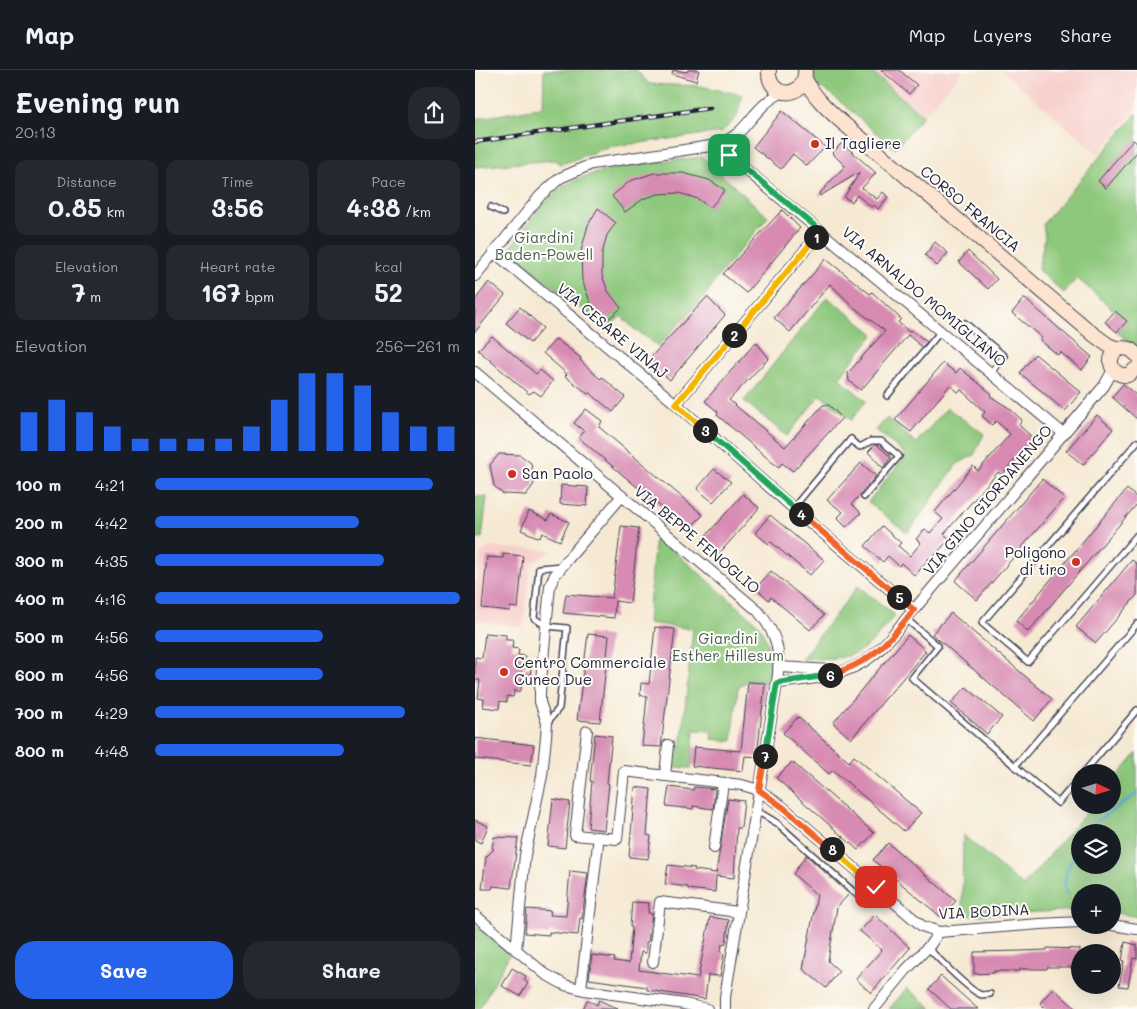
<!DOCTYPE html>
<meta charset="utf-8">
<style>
body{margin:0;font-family:Mali,sans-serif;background:#242831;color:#f1f3f6;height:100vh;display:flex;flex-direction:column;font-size:19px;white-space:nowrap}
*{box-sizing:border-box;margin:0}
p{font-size:16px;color:#9ea1a6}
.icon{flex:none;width:28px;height:28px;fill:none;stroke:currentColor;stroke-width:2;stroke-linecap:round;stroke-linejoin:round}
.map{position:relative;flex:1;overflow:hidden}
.sheet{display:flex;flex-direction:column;background:#171b24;width:475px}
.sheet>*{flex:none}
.needle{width:32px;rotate:94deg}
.fabs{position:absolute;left:596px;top:694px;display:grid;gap:10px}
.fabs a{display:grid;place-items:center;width:50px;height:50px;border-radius:50%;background:#171b24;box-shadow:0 5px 20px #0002;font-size:25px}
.pin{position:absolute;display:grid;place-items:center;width:42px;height:42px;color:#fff;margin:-21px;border-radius:10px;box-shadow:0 2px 8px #0006}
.km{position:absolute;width:25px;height:25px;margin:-12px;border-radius:50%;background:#222;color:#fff;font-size:14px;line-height:25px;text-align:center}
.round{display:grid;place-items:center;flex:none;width:52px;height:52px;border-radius:20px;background:#242831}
.overview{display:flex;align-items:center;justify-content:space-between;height:85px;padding:0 15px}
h1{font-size:28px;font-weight:800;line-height:38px}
.metrics{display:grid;grid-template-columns:repeat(3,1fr);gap:8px;height:85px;padding:5px 15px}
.metrics div{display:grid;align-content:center;border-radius:12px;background:#242831;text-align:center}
.metrics b{font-size:25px;font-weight:800}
.metrics small{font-size:14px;font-weight:400}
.metrics p{font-size:14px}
.chart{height:140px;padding:10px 15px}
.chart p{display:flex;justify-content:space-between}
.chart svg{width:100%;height:90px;margin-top:5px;stroke:#2563eb;stroke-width:6}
.action{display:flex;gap:10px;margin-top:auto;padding:10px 15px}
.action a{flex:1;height:58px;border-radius:20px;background:#2563eb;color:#fff;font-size:20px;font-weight:800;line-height:58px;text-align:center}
.action a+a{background:#242831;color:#f1f3f6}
ul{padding:0 15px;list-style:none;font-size:16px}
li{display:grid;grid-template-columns:80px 60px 1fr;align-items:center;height:38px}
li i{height:12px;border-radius:6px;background:#2563eb}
header{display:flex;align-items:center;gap:30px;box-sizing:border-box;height:70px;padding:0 25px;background:#171b24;border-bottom:1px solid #363941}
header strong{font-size:24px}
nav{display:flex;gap:28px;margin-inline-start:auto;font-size:18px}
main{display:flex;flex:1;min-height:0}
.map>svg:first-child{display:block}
.built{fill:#f7d0cb}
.green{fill:#8dc87c;stroke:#58755c;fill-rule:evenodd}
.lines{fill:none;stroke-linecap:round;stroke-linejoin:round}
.stream{stroke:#55a8d0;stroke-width:2.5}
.building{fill:#d78ab2}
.service-casing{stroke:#424052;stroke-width:8}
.minor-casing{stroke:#424052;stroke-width:12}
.secondary-casing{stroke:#424052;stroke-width:16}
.service{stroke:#fff;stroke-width:5}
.minor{stroke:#fff;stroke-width:10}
.secondary{stroke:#fde4d0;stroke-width:14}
.rail-casing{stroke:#22223b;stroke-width:4.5}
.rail{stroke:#fdfcf7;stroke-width:2.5;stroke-dasharray:8;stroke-linecap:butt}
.split-1-casing{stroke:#fff;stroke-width:10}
.split-2-casing{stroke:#fff;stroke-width:10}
.split-3-casing{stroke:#fff;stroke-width:10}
.split-4-casing{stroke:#fff;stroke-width:10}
.split-5-casing{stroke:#fff;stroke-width:10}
.split-6-casing{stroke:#fff;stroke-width:10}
.split-7-casing{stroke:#fff;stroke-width:10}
.split-8-casing{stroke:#fff;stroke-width:10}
.split-9-casing{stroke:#fff;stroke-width:10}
.split-1{stroke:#22a559;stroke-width:6}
.split-2{stroke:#f5b400;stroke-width:6}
.split-3{stroke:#f5b400;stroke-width:6}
.split-4{stroke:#22a559;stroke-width:6}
.split-5{stroke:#f0652b;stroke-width:6}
.split-6{stroke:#f0652b;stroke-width:6}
.split-7{stroke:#22a559;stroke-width:6}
.split-8{stroke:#f0652b;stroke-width:6}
.split-9{stroke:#f5b400;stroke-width:6}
.poi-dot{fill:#c8321e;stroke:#fdfcf7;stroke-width:2}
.labels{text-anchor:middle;stroke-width:4;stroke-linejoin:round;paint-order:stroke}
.poi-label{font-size:15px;fill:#22223b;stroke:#fdfcf7;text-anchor:start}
.street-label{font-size:15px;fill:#22223b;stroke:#fdfcf7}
.park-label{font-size:15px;fill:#475c52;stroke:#fdfcf7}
</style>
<header>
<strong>Map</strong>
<nav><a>Map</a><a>Layers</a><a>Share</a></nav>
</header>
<main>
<section class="sheet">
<div class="overview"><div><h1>Evening run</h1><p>20:13</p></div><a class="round"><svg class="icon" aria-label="share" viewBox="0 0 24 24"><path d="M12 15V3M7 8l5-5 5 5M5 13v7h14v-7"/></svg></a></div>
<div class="metrics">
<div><p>Distance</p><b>0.85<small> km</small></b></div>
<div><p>Time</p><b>3:56</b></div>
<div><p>Pace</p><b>4:38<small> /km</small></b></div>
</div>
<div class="metrics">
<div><p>Elevation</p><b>7<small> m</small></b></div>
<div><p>Heart rate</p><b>167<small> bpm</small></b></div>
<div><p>kcal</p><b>52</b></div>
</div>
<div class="chart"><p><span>Elevation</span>256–261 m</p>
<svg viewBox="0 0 160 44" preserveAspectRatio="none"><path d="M5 44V25M15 44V19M25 44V25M35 44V32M45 44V38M55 44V38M65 44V38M75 44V38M85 44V32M95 44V19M105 44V6M115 44V6M125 44V12M135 44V25M145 44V32M155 44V32"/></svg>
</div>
<ul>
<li><b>100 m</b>4:21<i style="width:91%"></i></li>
<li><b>200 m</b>4:42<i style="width:67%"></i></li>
<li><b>300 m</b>4:35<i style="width:75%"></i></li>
<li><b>400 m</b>4:16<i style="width:100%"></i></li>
<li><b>500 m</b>4:56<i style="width:55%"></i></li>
<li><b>600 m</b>4:56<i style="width:55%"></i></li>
<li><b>700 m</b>4:29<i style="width:82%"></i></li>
<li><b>800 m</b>4:48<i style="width:62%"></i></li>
</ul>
<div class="action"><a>Save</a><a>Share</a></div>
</section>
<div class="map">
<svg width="662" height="939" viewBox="0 0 662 939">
<rect width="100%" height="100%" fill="#fdfcf7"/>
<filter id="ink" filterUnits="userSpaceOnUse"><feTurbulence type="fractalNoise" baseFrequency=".02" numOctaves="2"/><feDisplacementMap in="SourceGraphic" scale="10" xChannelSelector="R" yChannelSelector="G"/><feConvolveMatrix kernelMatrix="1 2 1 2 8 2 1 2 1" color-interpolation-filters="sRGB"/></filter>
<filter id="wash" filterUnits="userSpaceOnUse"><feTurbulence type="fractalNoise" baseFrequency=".0096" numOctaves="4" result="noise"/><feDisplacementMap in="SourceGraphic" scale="20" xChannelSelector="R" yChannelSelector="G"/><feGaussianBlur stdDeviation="1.12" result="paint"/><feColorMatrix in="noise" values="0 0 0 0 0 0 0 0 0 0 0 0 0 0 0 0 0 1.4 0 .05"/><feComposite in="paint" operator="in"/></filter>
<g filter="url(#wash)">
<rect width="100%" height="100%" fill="#f6e9d3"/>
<!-- built -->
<g class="built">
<path d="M394 0H488L448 46Z"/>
<path d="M526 0H662V38L623 84Z"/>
<path d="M15 477 77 480 78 481 56 493 48 557 0 551V510L2 509 5 483Z"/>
</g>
<!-- green -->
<g class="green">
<path d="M69 0H161L174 14 225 16 267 25 262 47 247 62 133 77 87 94 79 90 0 97V49L68 37Z"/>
<path d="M339 0H394L448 46 420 79 355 23 340 14Z"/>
<path d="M662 43V279L642 262 651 251 602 208 589 223 563 200 570 167 568 154Z"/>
<path d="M227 87 293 147 244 205 230 226 183 276 158 258 146 246 132 260 86 222 33 181C49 160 64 135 85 119 115 96 188 92 227 87Z"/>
<path d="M352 227 399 264 364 308 391 331 376 350 345 325 312 366 269 331Z"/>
<path d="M472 338 509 364 499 385 482 394 433 463 393 432 431 385 401 360 412 348 441 373Z"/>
<path d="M0 426 12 427 7 468 0 467Z"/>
<path d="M180 465 282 553C295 572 297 590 295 612L272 611 263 618 257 671 237 669V661L219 660 216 698 197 697 199 679 206 678 218 559 173 553Z"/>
<path d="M383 516 420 545C411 555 399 572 388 579 370 591 346 588 326 589Z"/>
<path d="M662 683V847L638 842V822H605V840L487 846 488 765 548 816 618 735H638V712ZM605 762H638V795H605Z"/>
<path d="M0 855 35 884 4 939H0Z"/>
<path d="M432 918 457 939H414Z"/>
</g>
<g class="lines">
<!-- stream -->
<g class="stream">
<path d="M611 762 620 752 662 724"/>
<path d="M591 823C586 806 598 788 605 773"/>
</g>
</g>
<g id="blocks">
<!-- building -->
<g class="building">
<path d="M198 0 212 2 213 0H224L221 11 197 4Z"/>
<path d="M406 0H424L442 15 434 24Z"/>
<path d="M307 41 350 77 332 96 318 84 306 99 278 77Z"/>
<path d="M658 70 662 73V82L631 118 623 111Z"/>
<path d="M367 73 401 103 387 118 402 129 408 122 413 127 403 139 399 135 396 137 382 125 377 132 369 127 385 102 345 126 344 124 370 96 357 83Z"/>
<path d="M179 103H208L234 110 250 120 235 138 223 129 204 123 183 124 168 129 150 142 137 126 155 111Z"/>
<path d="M123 138 141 153 132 165 127 184V205L133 221 146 238 130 252 116 234 107 210 106 181 113 155Z"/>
<path d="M307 140 325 158 271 223 248 204Z"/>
<path d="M460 172 473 183 462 196 450 185Z"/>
<path d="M493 181 522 209 513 219 484 192Z"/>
<path d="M351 189 395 224 397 222 426 249 423 252 434 262 437 260 452 272 447 277 433 265 386 320 374 311 373 303 410 261 381 239 355 214 315 262 299 248Z"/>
<path d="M14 212 30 225 0 262V230Z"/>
<path d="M232 227 250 245 195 310 172 291Z"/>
<path d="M549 228 617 287 607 300 585 282 583 285 565 270 567 268 537 243Z"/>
<path d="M45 237 68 258 55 273 31 253Z"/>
<path d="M640 241 652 251 642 262 630 252Z"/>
<path d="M17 266 61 304 65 300 78 311 66 326 59 321 54 324 3 280Z"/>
<path d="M81 269 106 288 105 290 125 309 127 307 150 327 138 342 115 323 113 324 90 306 92 304 68 283Z"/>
<path d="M281 272 294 288 254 330 310 377 348 335H354L367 348 318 401 307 393 304 397 298 393 242 345 243 342 230 331Z"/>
<path d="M560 284 606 322 590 341 545 303Z"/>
<path d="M468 293 481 303 485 298 517 324 515 326 534 338 547 350 544 355 558 368 527 405 523 402 469 464 475 469 456 489 454 488 440 506 426 493 424 496 413 486 408 492 390 476 407 456 426 473 423 476 435 486 446 473 441 469 450 459 455 463 468 449 460 442 498 396 503 401 535 364 521 351 517 355 507 346 510 342 486 320 483 322 475 315 436 362 420 350Z"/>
<path d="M648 314 662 326V349L637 327Z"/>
<path d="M111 339 127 351 124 357 228 445 213 460 104 368 109 361 99 353Z"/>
<path d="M622 345 638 359 608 395 591 381Z"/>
<path d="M400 375H402L416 387 408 398 393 382Z"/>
<path d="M24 384 45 385 56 393 59 414 51 425 28 424 19 416 15 395Z"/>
<path d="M386 393 401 406 377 434 386 443 371 457 362 448 368 442 352 430Z"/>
<path d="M239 399 256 412 238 432 222 419Z"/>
<path d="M567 409 589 428 502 530 480 511Z"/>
<path d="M86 415 113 417 112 436 85 434Z"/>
<path d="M652 419 662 428V434L553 562 541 551Z"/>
<path d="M268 424 284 438 243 485 226 471Z"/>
<path d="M54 441 73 450 76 444 94 452 85 471 67 463 65 468 46 460Z"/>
<path d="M295 445 349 490 335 505 296 472 294 474 280 463Z"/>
<path d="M146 456 164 458 155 533 140 531 139 548 88 543 91 524 137 528Z"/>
<path d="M28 484 48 486 43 538 35 537V541L7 538 12 487 28 488Z"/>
<path d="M657 490 662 494V525L621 573 601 557Z"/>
<path d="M296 501 349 545 335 560 296 527 294 530 281 518Z"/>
<path d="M476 543 577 629 559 651 457 564Z"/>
<path d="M180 557 200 559 186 677 167 676 172 627 165 625 166 613 174 614Z"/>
<path d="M10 563 31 565V570H38L37 578 44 579 43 585 50 586 48 598H56L55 610 47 609 46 621H39L38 627 32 626V632L25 631 24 639 8 637 9 629 3 628 5 610H0V587L7 588Z"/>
<path d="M113 564 134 566 125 652 102 650Z"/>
<path d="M433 565 451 581 376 669 358 653Z"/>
<path d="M273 612 290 613 282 687 270 686 268 701 217 696 219 677 266 681Z"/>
<path d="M491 617 527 647 512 664 476 633Z"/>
<path d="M323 647 374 692 379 686 446 743 429 761 358 700 354 704 308 663Z"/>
<path d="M120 664 137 666 132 713 134 714 129 760 113 758 117 711H115Z"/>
<path d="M0 668 59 675 56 695 0 689Z"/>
<path d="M317 692 399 763 383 780 301 708Z"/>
<path d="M160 717 176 719 172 765 176 766 173 789 154 787Z"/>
<path d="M194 717 218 720 219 717 240 719 238 739 218 736V739L191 736Z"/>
<path d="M78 729 95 732 90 778 73 776Z"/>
<path d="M253 729 269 731 266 758H262L259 808 241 806 240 822 213 819V817L190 814 193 795 220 798 219 800 241 803Z"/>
<path d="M0 750 13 756 6 773 0 770Z"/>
<path d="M19 767 43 768 36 818 18 816 17 819H7L11 787 19 779 17 778Z"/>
<path d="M413 773 481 831 466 847 398 790Z"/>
<path d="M331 785 374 824 362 837 353 891 364 901 351 918 328 899 342 825 318 804Z"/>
<path d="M95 801 113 803 107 849 105 848 103 865 74 862V865L50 863 52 839 76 841 75 845 91 846Z"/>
<path d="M157 832 174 833 173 843 177 844 173 872H171V883L166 882 164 900 223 908 235 847 254 850 251 873 247 874 246 882 249 885 245 906 233 905 230 929 172 920V917L114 909 117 885 140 888 139 891 154 893 157 857H155Z"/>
<path d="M400 845 435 878 396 923 381 909 407 880 385 861Z"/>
<path d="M650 872 662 875V889L658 888 653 917 644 916 649 891H647Z"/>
<path d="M572 878 605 879V899H597V897H572V899H545V901H519V903L499 904V882L546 881 572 880Z"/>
<path d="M37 898 51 906 49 910 53 913 45 926 27 916Z"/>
<path d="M466 906 486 924 503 939H476L454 919Z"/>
<path d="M578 918 601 939H571L565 933Z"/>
<path d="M112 930 122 935 124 930 143 939H108Z"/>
</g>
</g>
</g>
<g filter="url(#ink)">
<use href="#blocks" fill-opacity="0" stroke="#424052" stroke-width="1"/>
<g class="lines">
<defs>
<g id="service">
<path d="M16 137 28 143"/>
<path d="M490 253 529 286 516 303"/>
<path d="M412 326 466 261"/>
<path d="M375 370 385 377 396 371H406L424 386 389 427"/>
<path d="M662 372 507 553 553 592 662 465"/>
<path d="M318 438 376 369"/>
<path d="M431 549 463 576 437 608 583 733 605 707"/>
<path d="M72 653 84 638 92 558 71 556 59 548 64 498 87 496"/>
<path d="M540 696 662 554"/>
<path d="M609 702 662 640"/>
<path d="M280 744H287L302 753 380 823"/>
<path d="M453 878C462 887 496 923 507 925 509 925 512 924 515 924"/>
</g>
<g id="minor">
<path d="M249 72 251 80 257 88 589 364"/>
<path d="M19 182 201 334 318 438 439 540"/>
<path d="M0 206 65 126 85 108 117 94 242 75C270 64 271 51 290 34 295 29 301 26 307 22"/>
<path d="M0 302 283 541C303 565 306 582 302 613L250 927V939"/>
<path d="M201 334 346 161"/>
<path d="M304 597 356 600"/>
<path d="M302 613C334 609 371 607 397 586 410 576 420 562 431 549L629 316 638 300"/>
<path d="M112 661 100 765 142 769 149 701 267 715 284 720 309 738 447 856 464 862 565 854 605 852"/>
<path d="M190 706 193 675"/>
<path d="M239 778 248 713"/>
<path d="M0 845 70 904 90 915 109 920 209 934 232 939"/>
<path d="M637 855 662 859"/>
<path d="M41 880 50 785 67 706 71 667 72 653 65 632V621L75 516 80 505 93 489 147 426"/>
<path d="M178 892 185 832 263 842"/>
<path d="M106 919 123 774"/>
<path d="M399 939 431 900 455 875 464 862"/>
</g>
<g id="secondary">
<path d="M294 0C292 29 330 30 330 2"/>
<path d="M330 9C339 27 353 40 368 53L618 264 633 275 643 279"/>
<path d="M662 285 655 279 646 278C629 285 635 307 653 305L662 298"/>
</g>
</defs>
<!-- service casing -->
<use href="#service" class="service-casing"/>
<!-- minor casing -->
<use href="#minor" class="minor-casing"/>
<!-- secondary casing -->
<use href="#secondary" class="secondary-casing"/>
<!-- service -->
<use href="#service" class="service"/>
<!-- minor -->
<use href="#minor" class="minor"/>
<!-- secondary -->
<use href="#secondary" class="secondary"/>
<defs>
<path id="rail" d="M0 72 235 38"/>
</defs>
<!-- rail casing -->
<use href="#rail" class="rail-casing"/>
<!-- rail -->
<use href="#rail" class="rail"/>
</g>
</g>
<g class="lines" filter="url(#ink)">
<defs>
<path id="split-1" d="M254 85 346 161 341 167"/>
<path id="split-2" d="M259 265 341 167"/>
<path id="split-3" d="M230 360 201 334 259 265"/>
<path id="split-4" d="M230 360 326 444"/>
<path id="split-5" d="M326 444 424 527"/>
<path id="split-6" d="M355 605C399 592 411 573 439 540L424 527"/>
<path id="split-7" d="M290 686 302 613 355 605"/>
<path id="split-8" d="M290 686 284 720 309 738 357 779"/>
<path id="split-9" d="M357 779 401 817"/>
</defs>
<!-- split-1 casing -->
<use href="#split-1" class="split-1-casing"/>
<!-- split-2 casing -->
<use href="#split-2" class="split-2-casing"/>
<!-- split-3 casing -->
<use href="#split-3" class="split-3-casing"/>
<!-- split-4 casing -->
<use href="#split-4" class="split-4-casing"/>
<!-- split-5 casing -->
<use href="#split-5" class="split-5-casing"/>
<!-- split-6 casing -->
<use href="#split-6" class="split-6-casing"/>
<!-- split-7 casing -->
<use href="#split-7" class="split-7-casing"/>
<!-- split-8 casing -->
<use href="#split-8" class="split-8-casing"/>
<!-- split-9 casing -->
<use href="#split-9" class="split-9-casing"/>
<!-- split-1 -->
<use href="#split-1" class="split-1"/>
<!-- split-2 -->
<use href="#split-2" class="split-2"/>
<!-- split-3 -->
<use href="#split-3" class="split-3"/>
<!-- split-4 -->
<use href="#split-4" class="split-4"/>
<!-- split-5 -->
<use href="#split-5" class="split-5"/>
<!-- split-6 -->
<use href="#split-6" class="split-6"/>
<!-- split-7 -->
<use href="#split-7" class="split-7"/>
<!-- split-8 -->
<use href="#split-8" class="split-8"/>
<!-- split-9 -->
<use href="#split-9" class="split-9"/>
</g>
<!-- markers -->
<g class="poi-dot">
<circle cx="340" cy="74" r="5"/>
<circle cx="37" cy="404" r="5"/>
<circle cx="601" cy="492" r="5"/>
<circle cx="29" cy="602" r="5"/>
</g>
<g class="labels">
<!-- poi labels -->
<g class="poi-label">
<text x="350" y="79">Il Tagliere</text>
<text x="47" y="409">San Paolo</text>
<text x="591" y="488" text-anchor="end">Poligono<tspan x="591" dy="17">di tiro</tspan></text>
<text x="39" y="598">Centro Commerciale<tspan x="39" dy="17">Cuneo Due</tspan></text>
</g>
<!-- street labels -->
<g class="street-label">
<text transform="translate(495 139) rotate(40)" y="5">CORSO FRANCIA</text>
<text transform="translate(449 227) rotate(40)" y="5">VIA ARNALDO MOMIGLIANO</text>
<text transform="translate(137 261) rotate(40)" y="5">VIA CESARE VINAJ</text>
<text transform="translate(513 430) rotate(-50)" y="5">VIA GINO GIORDANENGO</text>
<text transform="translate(222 470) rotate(40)" y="5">VIA BEPPE FENOGLIO</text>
<text transform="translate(509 842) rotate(-3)" y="5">VIA BODINA</text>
</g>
<!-- park labels -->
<g class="park-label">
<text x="69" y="173">Giardini<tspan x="69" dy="17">Baden-Powell</tspan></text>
<text x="253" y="574">Giardini<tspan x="253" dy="17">Esther Hillesum</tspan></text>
</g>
</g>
</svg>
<div class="fabs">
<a><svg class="needle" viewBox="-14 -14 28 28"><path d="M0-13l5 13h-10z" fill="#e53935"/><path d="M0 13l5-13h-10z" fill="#9ea1a6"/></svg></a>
<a><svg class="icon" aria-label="layers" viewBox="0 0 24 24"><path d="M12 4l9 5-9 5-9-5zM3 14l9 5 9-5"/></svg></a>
<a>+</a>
<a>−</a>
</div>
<div class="pin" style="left:254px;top:85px;background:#1e9e55"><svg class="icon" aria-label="arrive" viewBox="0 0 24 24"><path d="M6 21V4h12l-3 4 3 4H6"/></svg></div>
<div class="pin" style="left:401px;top:817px;background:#d93025"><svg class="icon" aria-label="check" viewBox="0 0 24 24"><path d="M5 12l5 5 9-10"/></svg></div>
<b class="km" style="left:341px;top:167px">1</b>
<b class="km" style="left:259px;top:265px">2</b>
<b class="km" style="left:230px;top:360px">3</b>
<b class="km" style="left:326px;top:444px">4</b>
<b class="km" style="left:424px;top:527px">5</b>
<b class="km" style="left:355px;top:605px">6</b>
<b class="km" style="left:290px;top:686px">7</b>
<b class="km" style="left:357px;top:779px">8</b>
</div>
</main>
